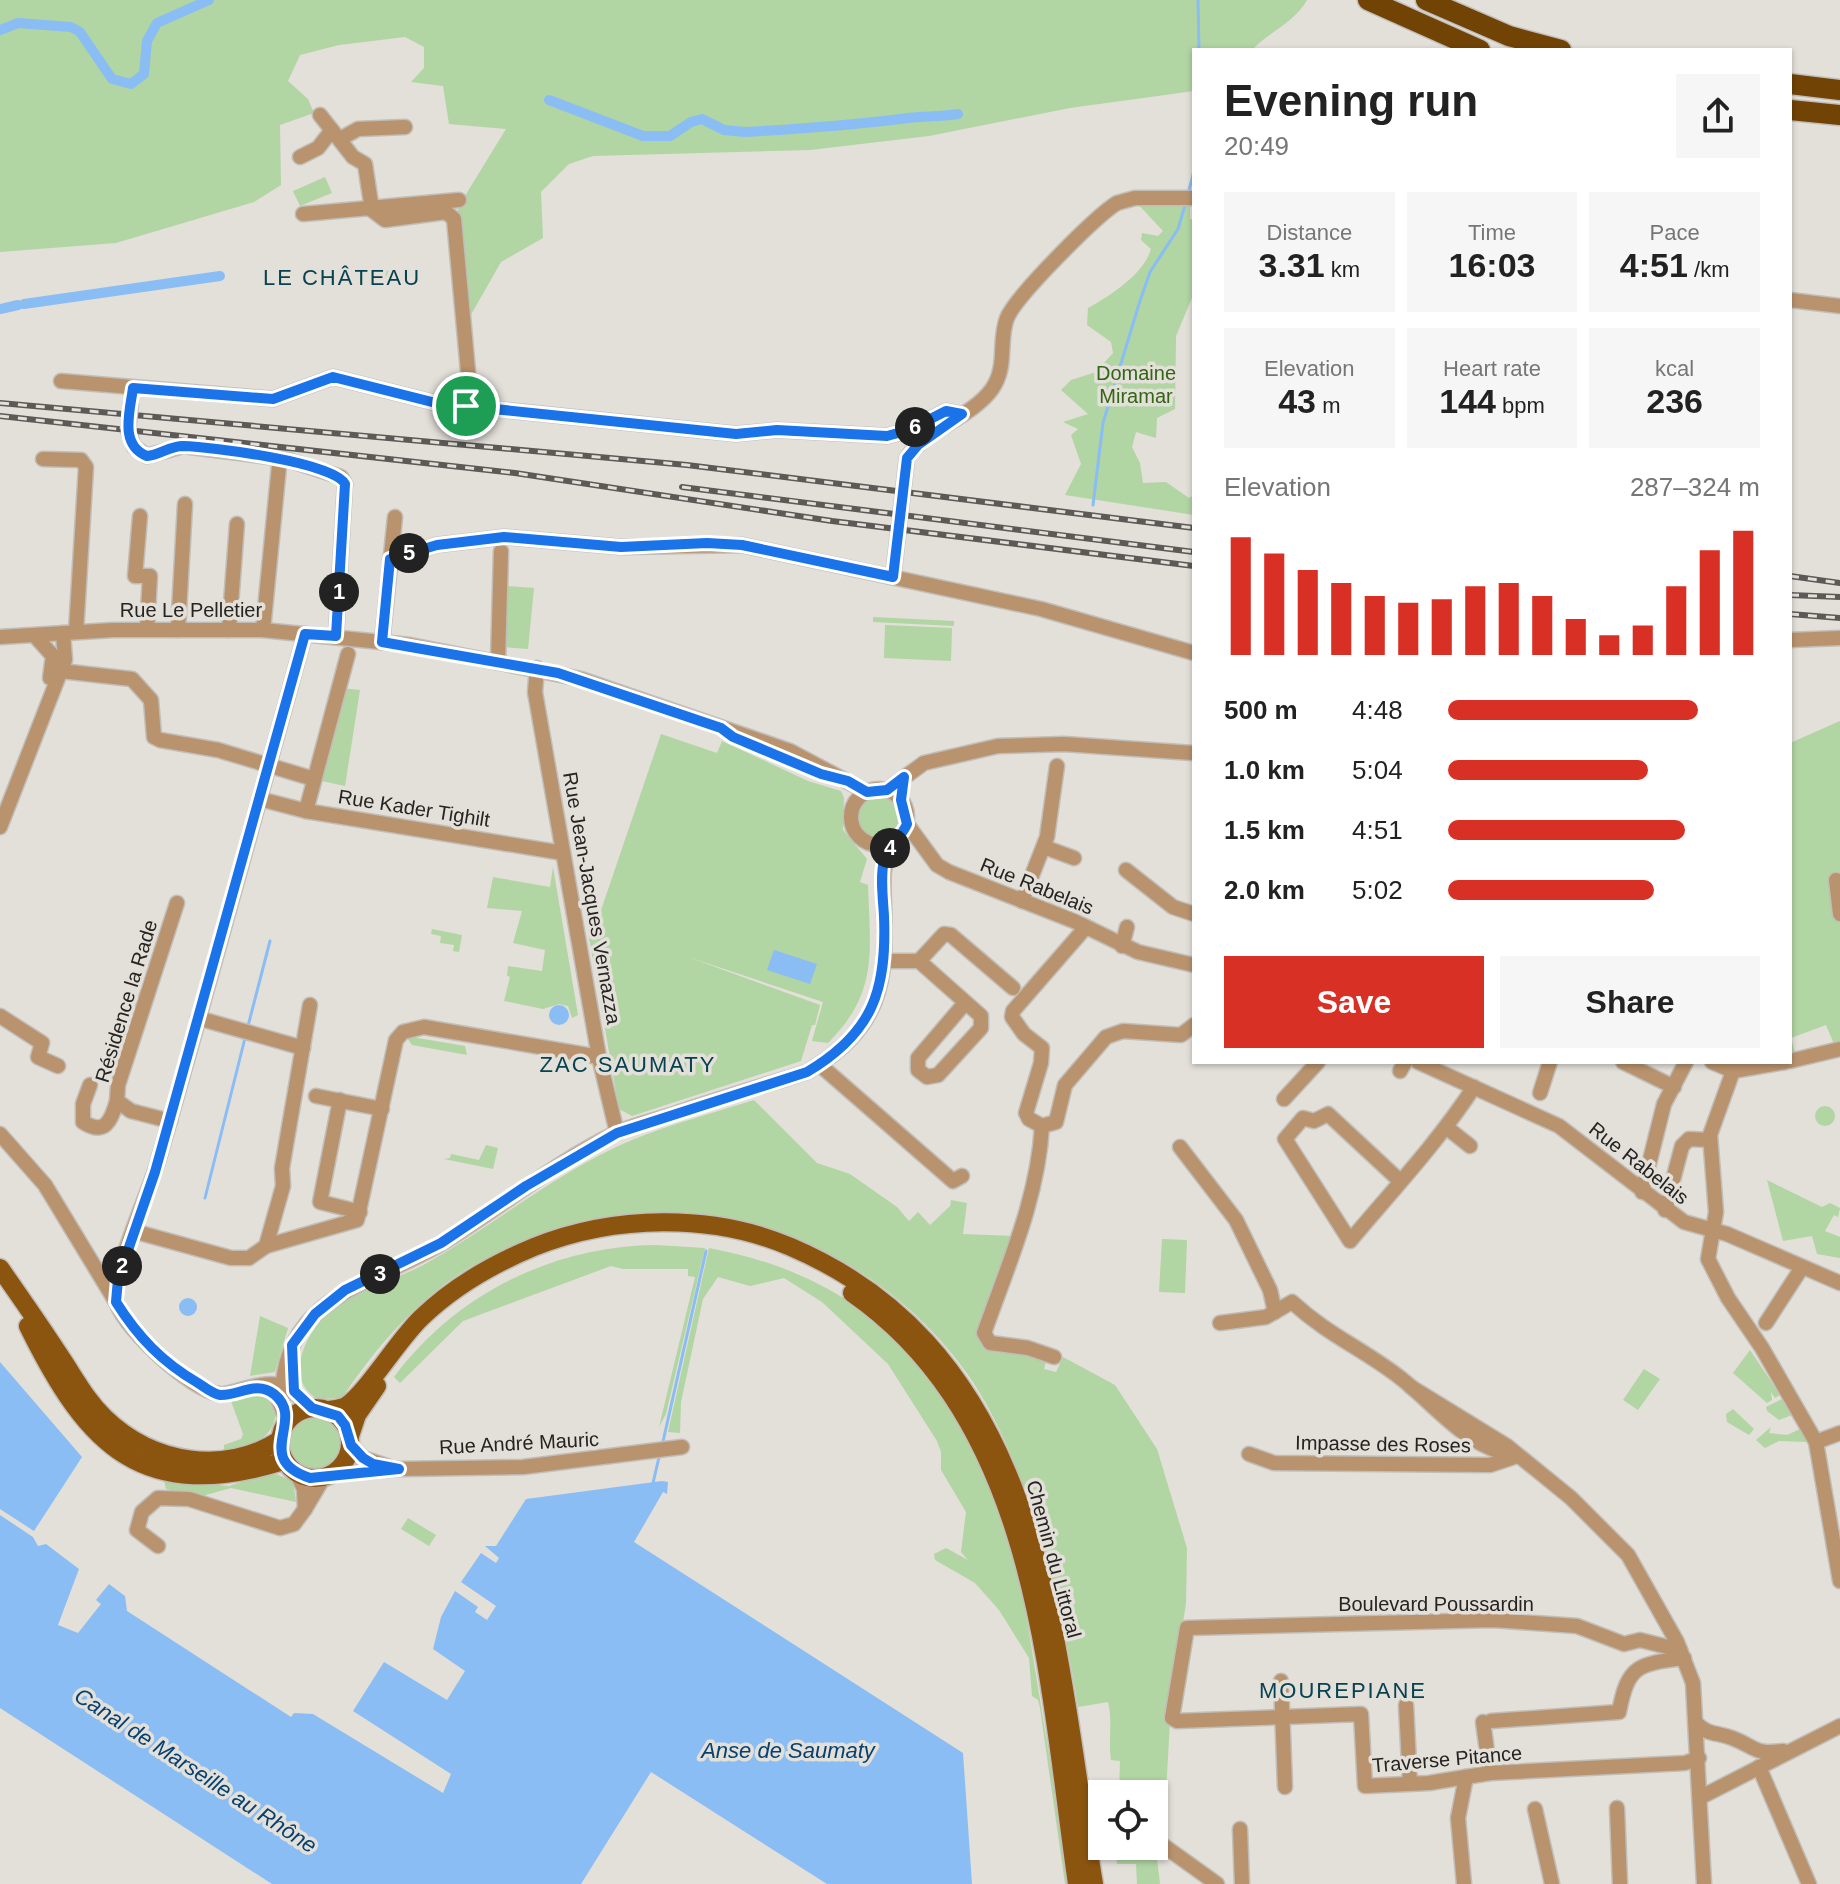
<!DOCTYPE html>
<meta charset="utf-8">
<style>
body{margin:0;font-family:Helvetica,sans-serif;background:#f6f6f6;color:#222;height:100vh;display:flex;flex-direction:column;font-size:30px;white-space:nowrap}
*{box-sizing:border-box;margin:0}
p{font-size:26px;color:#767676}
.icon{flex:none;width:44px;height:44px;fill:none;stroke:currentColor;stroke-width:2;stroke-linecap:round;stroke-linejoin:round}
.map{position:relative;flex:1;overflow:hidden}
.drawer{position:absolute;left:1192px;top:48px;width:600px;height:1016px;display:flex;flex-direction:column;background:#fff;border-radius:0px;box-shadow:0 2px 6px #0004}
.drawer>*{flex:none}
.tools{position:absolute;left:1088px;top:1780px;display:grid;gap:16px}
.tools a{display:grid;place-items:center;width:80px;height:80px;border-radius:0px;background:#fff;box-shadow:0 2px 6px #0004;font-size:40px}
.pin{position:absolute;display:grid;place-items:center;width:68px;height:68px;color:#fff;margin:-34px;border:4px solid #fff;border-radius:50%;box-shadow:0 2px 8px #0007}
.km{position:absolute;width:40px;height:40px;margin:-20px;border-radius:50%;background:#222;color:#fff;font-size:22px;line-height:40px;text-align:center}
.round{display:grid;place-items:center;flex:none;width:84px;height:84px;border-radius:0px;background:#f6f6f6}
.overview{display:flex;align-items:center;justify-content:space-between;height:136px;padding:0 32px}
h1{font-size:44px;font-weight:700;line-height:60px}
.stats{display:grid;grid-template-columns:repeat(3,1fr);gap:12px;height:136px;padding:8px 32px}
.stats div{display:grid;align-content:center;border-radius:0px;background:#f6f6f6;text-align:center}
.stats b{font-size:34px;font-weight:700}
.stats small{font-size:22px;font-weight:400}
.stats p{font-size:22px}
.chart{height:224px;padding:16px 32px}
.chart p{display:flex;justify-content:space-between}
.chart svg{width:100%;height:144px;margin-top:8px;stroke:#d93025;stroke-width:6}
.cta{display:flex;gap:16px;margin-top:auto;padding:16px 32px}
.cta a{flex:1;height:92px;border-radius:0px;background:#d93025;color:#fff;font-size:32px;font-weight:700;line-height:92px;text-align:center}
.cta a+a{background:#f6f6f6;color:#222}
ul{padding:0 32px;list-style:none;font-size:26px}
li{display:grid;grid-template-columns:128px 96px 1fr;align-items:center;height:60px}
li i{height:20px;border-radius:10px;background:#d93025}
.map>svg:first-child{display:block}
.green{fill:#b2d5a4}
.water{fill:#8abdf3}
.lines{fill:none;stroke-linecap:round;stroke-linejoin:round}
.stream{stroke:#8abdf3;stroke-width:3}
.canal{stroke:#8abdf3;stroke-width:10}
.minor-casing{stroke:#c1bdb8;stroke-width:17}
.major-casing{stroke:#c1bdb8;stroke-width:21}
.highway-casing{stroke:#c1bdb8;stroke-width:23}
.minor{stroke:#b9936d;stroke-width:14}
.major{stroke:#8b5510;stroke-width:18}
.highway{stroke:#714305;stroke-width:20}
.rail-casing{stroke:#5c5956;stroke-width:6}
.rail{stroke:#e3dfd9;stroke-width:3;stroke-dasharray:9;stroke-linecap:butt}
.minor-bridge-casing{stroke:#c1bdb8;stroke-width:17;stroke-linecap:butt}
.minor-bridge{stroke:#b9936d;stroke-width:14}
.route-casing{stroke:#fff;stroke-width:16}
.route{stroke:#1a73e8;stroke-width:10}
.labels{text-anchor:middle;stroke-width:7;stroke-linejoin:round;paint-order:stroke}
.park-label{font-size:20px;fill:#326615;stroke:#e3dfd9}
.street-label{font-size:20px;fill:#262422;stroke:#e3dfd9}
.neighbourhood-label{font-size:22px;letter-spacing:2px;fill:#074250;stroke:#e3dfd9}
.water-label{font-size:22px;font-style:italic;fill:#064171;stroke:#e3dfd9}
</style>
<div class="map">
<svg width="1840" height="1884" viewBox="0 0 1840 1884">
<rect width="100%" height="100%" fill="#e3dfd9"/>
<!-- green -->
<g class="green">
<path d="M0 0H1307C1294 23 1270 31 1252 50H1194V91L1070 108 929 136 810 150 593 156 569 164 541 192 543 238 501 262 468 320 451 229 460 204 506 129 449 124 443 86 411 82 424 68V47L405 37 339 45 300 55 288 81 308 99 314 113 280 125 281 185 254 202 116 243 0 252Z"/>
<path d="M325 177 332 193 300 206 293 191Z"/>
<path d="M1137 203 1190 205V219L1194 220V293L1176 336 1175 409 1157 418 1156 438 1136 432 1132 447 1140 463 1143 483 1166 482 1189 498 1194 495V515L1065 495 1081 464 1071 435 1078 429 1063 422 1088 414 1061 390 1071 380 1096 372 1113 353 1111 342 1087 325 1088 308C1110 296 1144 274 1151 249L1141 240 1142 233 1158 236 1163 231Z"/>
<path d="M372 269 400 272 399 284 370 281Z"/>
<path d="M508 586 534 588 528 649 502 647Z"/>
<path d="M873 617 954 621V626L873 622Z"/>
<path d="M885 625 952 628 951 661 884 658Z"/>
<path d="M341 688 360 690 345 786 317 780Z"/>
<path d="M1840 721V1042L1834 1044 1826 1025 1791 1038 1795 1053 1790 1054V743Z"/>
<path d="M661 734 717 753 722 741 808 781 841 791 844 798 843 830 867 859 860 882 868 885C870 951 879 992 828 1043L812 1041 823 1002 688 957 820 1005 815 1025H812L801 1061 632 1116 619 1109 588 932 598 919Z"/>
<circle cx="879" cy="817" r="20"/>
<path d="M553 867 578 1015 572 1018 568 1006 559 1004 543 1009 504 1001 510 977 507 976 508 966 542 971 545 950 513 943 522 911 487 908 493 877 550 887Z"/>
<path d="M432 929 462 935 459 952 453 951 454 945 440 943 441 936 431 934Z"/>
<path d="M412 1037 465 1046 467 1055 412 1045 408 1039Z"/>
<path d="M754 1100 817 1163 850 1174 897 1207 909 1221 918 1212 930 1225 950 1206 951 1200 967 1203 963 1234 1014 1236 981 1334 990 1351 999 1353 1001 1347 1047 1358 1044 1369 1056 1372 1063 1357 1115 1385 1157 1449 1187 1548 1186 1603 1171 1703 1166 1793 1156 1849 1160 1884H1137L1136 1864H1117L1115 1846H1154V1794H1119L1120 1761 1111 1760C1108 1740 1113 1721 1108 1702L1078 1707C1062 1604 1027 1457 966 1372 849 1211 638 1167 467 1269 417 1299 374 1350 342 1398L318 1399C284 1381 304 1337 325 1316 353 1288 393 1282 427 1263 496 1224 558 1171 632 1140 671 1124 713 1113 754 1100Z"/>
<circle cx="1825" cy="1116" r="10"/>
<path d="M486 1145 498 1148 493 1169 444 1159 450 1158 451 1154 479 1160Z"/>
<path d="M1767 1180 1822 1207 1830 1203 1840 1208 1838 1217 1834 1215 1825 1231 1840 1237V1258L1817 1254 1812 1236 1783 1241Z"/>
<path d="M1162 1239 1187 1240 1185 1293 1159 1292Z"/>
<path d="M656 1245 705 1248 666 1414 659 1427 695 1277 688 1276V1269H623L611 1266 463 1321 400 1383 394 1377C456 1294 553 1246 656 1245Z"/>
<path d="M709 1248C898 1283 974 1409 1021 1583L1070 1884H1065L1040 1708 1038 1700 1032 1696 1029 1658 999 1610 975 1583 935 1560 934 1554 946 1548 968 1560 961 1552 966 1512 941 1470V1452L937 1441 888 1364 822 1302 784 1278 750 1286 718 1277 703 1299 681 1402 680 1433 668 1432Z"/>
<path d="M260 1316 288 1328 275 1372 250 1376Z"/>
<path d="M1750 1350 1780 1395 1775 1398 1771 1392 1772 1400 1767 1403 1733 1373Z"/>
<path d="M1644 1369 1660 1379 1638 1410 1623 1400Z"/>
<path d="M256 1394 271 1399 277 1409C273 1441 252 1446 224 1452V1445L241 1439 243 1434 231 1401Z"/>
<path d="M1782 1399 1792 1415 1779 1420 1767 1411 1766 1407Z"/>
<path d="M1733 1409 1754 1429 1749 1435 1727 1422 1726 1414Z"/>
<circle cx="314" cy="1443" r="27"/>
<path d="M1771 1427 1769 1433 1787 1435 1800 1429 1807 1442 1779 1441 1765 1448 1756 1440Z"/>
<path d="M271 1472 293 1481 296 1502 231 1488 202 1496 166 1489 164 1480 229 1486Z"/>
<path d="M408 1518 436 1535 429 1546 401 1529Z"/>
</g>
<!-- water -->
<g class="water">
<path d="M774 950 817 964 810 984 767 970Z"/>
<circle cx="559" cy="1015" r="10"/>
<circle cx="188" cy="1307" r="9"/>
<path d="M0 1362 82 1457 34 1531 0 1509Z"/>
<path d="M662 1481 668 1482 667 1494 663 1492 634 1542 963 1753 972 1884H827L651 1772 581 1884H272L0 1708V1515L33 1537 38 1546 46 1544 79 1569 58 1625 78 1633 101 1604 96 1600 109 1584 125 1596 127 1611 291 1717 294 1713 313 1714 443 1793 451 1774 353 1711 384 1662 447 1700 465 1671 433 1649 441 1617 455 1591 478 1607 475 1612 487 1620 496 1606 461 1582 481 1553 496 1563 499 1558 485 1546H496L526 1499Z"/>
</g>
<g class="lines">
<!-- stream -->
<g class="stream">
<path d="M1198 0 1199 50"/>
<path d="M1188 194 1194 171"/>
<path d="M1093 505 1103 423 1139 304 1150 272 1178 229 1186 202"/>
<path d="M248 1026 270 941"/>
<path d="M205 1198 245 1038"/>
<path d="M662 1446 706 1251"/>
<path d="M653 1483 660 1453"/>
</g>
<!-- canal -->
<g class="canal">
<path d="M0 30 18 23 71 27 80 32 112 79 131 84 144 74 147 41 157 23 209 0"/>
<path d="M549 100 643 136H670L691 122 702 119 724 130 745 132C799 129 854 125 908 118 925 116 940 117 958 114"/>
<path d="M24 304 220 276"/>
<path d="M0 309 18 305"/>
</g>
<defs>
<g id="minor">
<path d="M320 115 353 157 365 164 372 210"/>
<path d="M340 139 358 129 405 127"/>
<path d="M300 157 318 148 332 130"/>
<path d="M303 214 459 200"/>
<path d="M1790 300 1840 306"/>
<path d="M61 381 273 399 333 377 436 403 466 406 468 371 454 219 446 212 385 220 372 210"/>
<path d="M466 406 736 434 777 430 887 436 909 430 946 411 962 414"/>
<path d="M128 430 134 447 147 456 183 446 285 459 341 477 345 484 336 636"/>
<path d="M43 459 81 460 86 467 76 632"/>
<path d="M140 516 135 576H150L147 629"/>
<path d="M390 559 437 545 504 537 621 547 742 545 1041 609 1194 653"/>
<path d="M893 577 907 458C927 428 971 418 992 389 1008 366 998 341 1007 318 1016 296 1096 216 1117 203L1135 198H1194"/>
<path d="M178 630 185 504"/>
<path d="M229 630 237 524"/>
<path d="M263 630 279 466"/>
<path d="M305 634C256 811 208 989 157 1165 149 1193 108 1280 117 1304 127 1331 191 1390 219 1394 224 1395 232 1392 237 1391 276 1380 282 1380 312 1408"/>
<path d="M35 636 53 656 50 678"/>
<path d="M0 637 113 630H263L410 645 581 679 790 751 867 792"/>
<path d="M1790 640 1840 638"/>
<path d="M382 642 395 517"/>
<path d="M498 662 501 551"/>
<path d="M537 668 535 692 599 1057 617 1133"/>
<path d="M61 671 132 679 151 700 154 737 160 740 218 750 314 779"/>
<circle cx="879" cy="817" r="28"/>
<path d="M887 790 924 763 998 746 1064 744 1193 753"/>
<path d="M260 799 306 811 563 853"/>
<path d="M306 811 348 654"/>
<path d="M907 824 937 865 949 872 1074 921 1138 952 1194 965"/>
<path d="M0 827 65 660 63 633"/>
<path d="M1044 847 1074 858"/>
<path d="M1126 870 1173 907 1194 914"/>
<path d="M1836 880 1840 914"/>
<path d="M1022 901 1047 837 1057 766"/>
<path d="M1122 946 1127 927"/>
<path d="M886 961H919L981 1016V1028L938 1075 927 1077 918 1070V1058L965 1003"/>
<path d="M919 961 944 934 951 935 1013 988"/>
<path d="M0 1016 42 1043 38 1057 58 1066"/>
<path d="M198 1018 303 1048"/>
<path d="M1790 1061 1840 1049"/>
<path d="M1418 1062 1559 1126 1684 1222 1727 1234 1840 1283"/>
<path d="M1623 1062 1674 1087"/>
<path d="M1712 1062 1733 1071 1785 1062"/>
<path d="M820 1065 953 1181 962 1176"/>
<path d="M1400 1071 1405 1062"/>
<path d="M1733 1071 1710 1135 1716 1212 1708 1259 1728 1298 1762 1348 1816 1442 1840 1581"/>
<path d="M90 1085 83 1104V1122C105 1136 111 1121 117 1101"/>
<path d="M1540 1093 1550 1062"/>
<path d="M316 1096 382 1109"/>
<path d="M1284 1099 1318 1062"/>
<path d="M340 1100 320 1202 360 1212"/>
<path d="M170 1121 131 1111 117 1101 118 1085 177 903"/>
<path d="M1042 1126 1029 1119 1026 1113 1041 1063 1042 1048 1024 1034 1012 1017 1013 1011 1086 927"/>
<path d="M1446 1127 1470 1146"/>
<path d="M0 1134 45 1185 116 1302"/>
<path d="M1180 1147 1236 1220 1270 1290 1275 1312"/>
<path d="M1400 1181 1328 1114 1314 1121 1303 1118 1285 1139 1350 1241C1392 1191 1438 1142 1474 1087"/>
<path d="M1642 1192 1664 1104 1686 1062"/>
<path d="M1665 1210 1682 1146 1689 1139 1710 1140"/>
<path d="M133 1231 231 1258H249L266 1246 283 1186 282 1168 310 1005"/>
<path d="M266 1246 357 1220 396 1040 403 1032 424 1027 599 1057"/>
<path d="M1220 1323 1266 1317 1292 1302C1327 1334 1361 1348 1398 1376 1431 1401 1460 1440 1501 1452"/>
<path d="M1766 1323 1801 1269"/>
<path d="M1054 1357 1028 1348 990 1343 984 1333C1008 1265 1038 1198 1042 1126L1056 1122 1065 1085 1106 1037 1123 1031 1181 1035 1194 1025"/>
<path d="M1411 1387 1507 1446 1571 1498 1628 1555 1677 1642 1693 1683 1704 1884"/>
<path d="M277 1397 287 1421"/>
<path d="M282 1403C280 1296 368 1287 441 1244 500 1208 554 1163 616 1133 634 1125 655 1120 674 1114 718 1099 763 1086 807 1072 881 1028 887 985 884 906 883 881 881 862 895 841"/>
<path d="M1816 1442 1840 1433"/>
<path d="M351 1445 363 1458 387 1466"/>
<path d="M1249 1454 1274 1463 1490 1465 1517 1456"/>
<path d="M297 1474 304 1489 305 1509 324 1477"/>
<path d="M332 1474 399 1469 523 1467 682 1447"/>
<path d="M158 1546 137 1530 142 1512 158 1498 189 1499 280 1528 294 1524 305 1509"/>
<path d="M1680 1650 1640 1640 1624 1644 1577 1626 1493 1620 1187 1628 1172 1718 1177 1721 1361 1714 1365 1786 1429 1783 1490 1773 1685 1763 1699 1758"/>
<path d="M1281 1681 1285 1787"/>
<path d="M1406 1705 1410 1783"/>
<path d="M1491 1721 1619 1712C1628 1665 1638 1664 1684 1658"/>
<path d="M1483 1722 1490 1773"/>
<path d="M1696 1723C1709 1736 1717 1732 1732 1738 1756 1747 1754 1755 1783 1751"/>
<path d="M1759 1767 1809 1884"/>
<path d="M1701 1797 1840 1726"/>
<path d="M1617 1808 1620 1884"/>
<path d="M1535 1809 1552 1884"/>
<path d="M1240 1829 1242 1884"/>
<path d="M1164 1846 1217 1884"/>
<path d="M1464 1884 1458 1818 1466 1777"/>
</g>
<g id="major">
<path d="M0 1268C21 1298 42 1328 62 1359 76 1380 87 1401 105 1418 153 1464 224 1475 280 1440"/>
<path d="M852 1293C1039 1423 1047 1678 1077 1884"/>
<path d="M28 1326C88 1448 143 1504 284 1461"/>
<circle cx="315" cy="1443" r="35"/>
<path d="M327 1410C333 1409 341 1409 346 1406 367 1392 398 1340 421 1318 453 1287 493 1264 534 1247 614 1215 712 1213 791 1247 1048 1357 1054 1645 1094 1884"/>
<path d="M350 1436 357 1415 377 1386"/>
</g>
<g id="highway">
<path d="M1368 0 1480 50"/>
<path d="M1426 0 1509 36 1561 50"/>
<path d="M1790 84 1840 90"/>
<path d="M1790 110 1840 115"/>
</g>
</defs>
<!-- minor casing -->
<use href="#minor" class="minor-casing"/>
<!-- major casing -->
<use href="#major" class="major-casing"/>
<!-- highway casing -->
<use href="#highway" class="highway-casing"/>
<!-- minor -->
<use href="#minor" class="minor"/>
<!-- major -->
<use href="#major" class="major"/>
<!-- highway -->
<use href="#highway" class="highway"/>
<defs>
<g id="rail">
<path d="M0 403 687 465 1194 528"/>
<path d="M0 416 515 473 832 521 1194 566"/>
<path d="M682 487 1194 552"/>
<path d="M1790 576 1840 583"/>
<path d="M1790 595 1840 597"/>
<path d="M1790 614 1840 618"/>
</g>
</defs>
<!-- rail casing -->
<use href="#rail" class="rail-casing"/>
<!-- rail -->
<use href="#rail" class="rail"/>
<defs>
<path id="minor-bridge" d="M128 430 131 402"/>
</defs>
<!-- minor-bridge casing -->
<use href="#minor-bridge" class="minor-bridge-casing"/>
<!-- minor-bridge -->
<use href="#minor-bridge" class="minor-bridge"/>
</g>
<g class="lines">
<defs>
<path id="route" d="M333 377 436 403 736 434 777 430 887 436 909 430 946 411 962 414 918 445 907 458 893 577 742 545 707 543 621 547 504 537 437 545 390 559 382 642 558 673 721 728 733 737 821 774 848 781 867 792 887 790 904 777 901 800 907 824C901 838 888 846 884 860 880 878 883 898 884 916 887 990 873 1033 807 1072L617 1133 526 1186 441 1243 345 1290 315 1314 292 1345 294 1391 312 1408 338 1416 345 1425 351 1445 363 1458 373 1464 399 1469 310 1478C251 1458 307 1420 274 1394 256 1380 239 1396 220 1395 213 1394 204 1387 198 1383 162 1362 138 1337 116 1302L118 1279 155 1172 305 634 336 636 345 484C334 462 211 447 183 446 169 446 160 455 147 456 119 445 130 411 133 388L273 399Z"/>
</defs>
<!-- route casing -->
<use href="#route" class="route-casing"/>
<!-- route -->
<use href="#route" class="route"/>
</g>
<g class="labels">
<!-- park labels -->
<g class="park-label">
<text x="1136" y="380">Domaine<tspan x="1136" dy="23">Miramar</tspan></text>
</g>
<!-- street labels -->
<g class="street-label">
<text x="191" y="617">Rue Le Pelletier</text>
<text transform="translate(414 808) rotate(9)" y="7">Rue Kader Tighilt</text>
<text transform="translate(1037 886) rotate(22)" y="7">Rue Rabelais</text>
<text transform="translate(592 898) rotate(80)" y="7">Rue Jean-Jacques Vernazza</text>
<text transform="translate(126 1001) rotate(-73)" y="7">Résidence la Rade</text>
<text transform="translate(1639 1163) rotate(38)" y="7">Rue Rabelais</text>
<text transform="translate(519 1443) rotate(-3)" y="7">Rue André Mauric</text>
<text transform="translate(1383 1444) rotate(1)" y="7">Impasse des Roses</text>
<text transform="translate(1054 1559) rotate(75)" y="7">Chemin du Littoral</text>
<text x="1436" y="1611">Boulevard Poussardin</text>
<text transform="translate(1447 1759) rotate(-5)" y="7">Traverse Pitance</text>
</g>
<!-- neighbourhood labels -->
<g class="neighbourhood-label">
<text x="342" y="285">LE CHÂTEAU</text>
<text x="628" y="1072">ZAC SAUMATY</text>
<text x="1343" y="1698">MOUREPIANE</text>
</g>
<!-- water labels -->
<g class="water-label">
<text x="788" y="1758">Anse de Saumaty</text>
<text transform="translate(196 1770) rotate(33)" y="8">Canal de Marseille au Rhône</text>
</g>
</g>
</svg>
<div class="tools">
<a><svg class="icon" aria-label="locate" viewBox="0 0 24 24"><circle cx="12" cy="12" r="6"/><path d="M12 2v4M12 18v4M2 12h4M18 12h4"/></svg></a>
</div>
<div class="pin" style="left:466px;top:406px;background:#1e9e55"><svg class="icon" aria-label="arrive" viewBox="0 0 24 24"><path d="M6 21V4h12l-3 4 3 4H6"/></svg></div>
<b class="km" style="left:339px;top:592px">1</b>
<b class="km" style="left:122px;top:1266px">2</b>
<b class="km" style="left:380px;top:1274px">3</b>
<b class="km" style="left:890px;top:848px">4</b>
<b class="km" style="left:409px;top:553px">5</b>
<b class="km" style="left:915px;top:427px">6</b>
<section class="drawer">
<div class="overview"><div><h1>Evening run</h1><p>20:49</p></div><a class="round"><svg class="icon" aria-label="share" viewBox="0 0 24 24"><path d="M12 15V3M7 8l5-5 5 5M5 13v7h14v-7"/></svg></a></div>
<div class="stats">
<div><p>Distance</p><b>3.31<small> km</small></b></div>
<div><p>Time</p><b>16:03</b></div>
<div><p>Pace</p><b>4:51<small> /km</small></b></div>
</div>
<div class="stats">
<div><p>Elevation</p><b>43<small> m</small></b></div>
<div><p>Heart rate</p><b>144<small> bpm</small></b></div>
<div><p>kcal</p><b>236</b></div>
</div>
<div class="chart"><p><span>Elevation</span>287–324 m</p>
<svg viewBox="0 0 160 44" preserveAspectRatio="none"><path d="M5 44V8M15 44V13M25 44V18M35 44V22M45 44V26M55 44V28M65 44V27M75 44V23M85 44V22M95 44V26M105 44V33M115 44V38M125 44V35M135 44V23M145 44V12M155 44V6"/></svg>
</div>
<ul>
<li><b>500 m</b>4:48<i style="width:80%"></i></li>
<li><b>1.0 km</b>5:04<i style="width:64%"></i></li>
<li><b>1.5 km</b>4:51<i style="width:76%"></i></li>
<li><b>2.0 km</b>5:02<i style="width:66%"></i></li>
</ul>
<div class="cta"><a>Save</a><a>Share</a></div>
</section>
</div>
